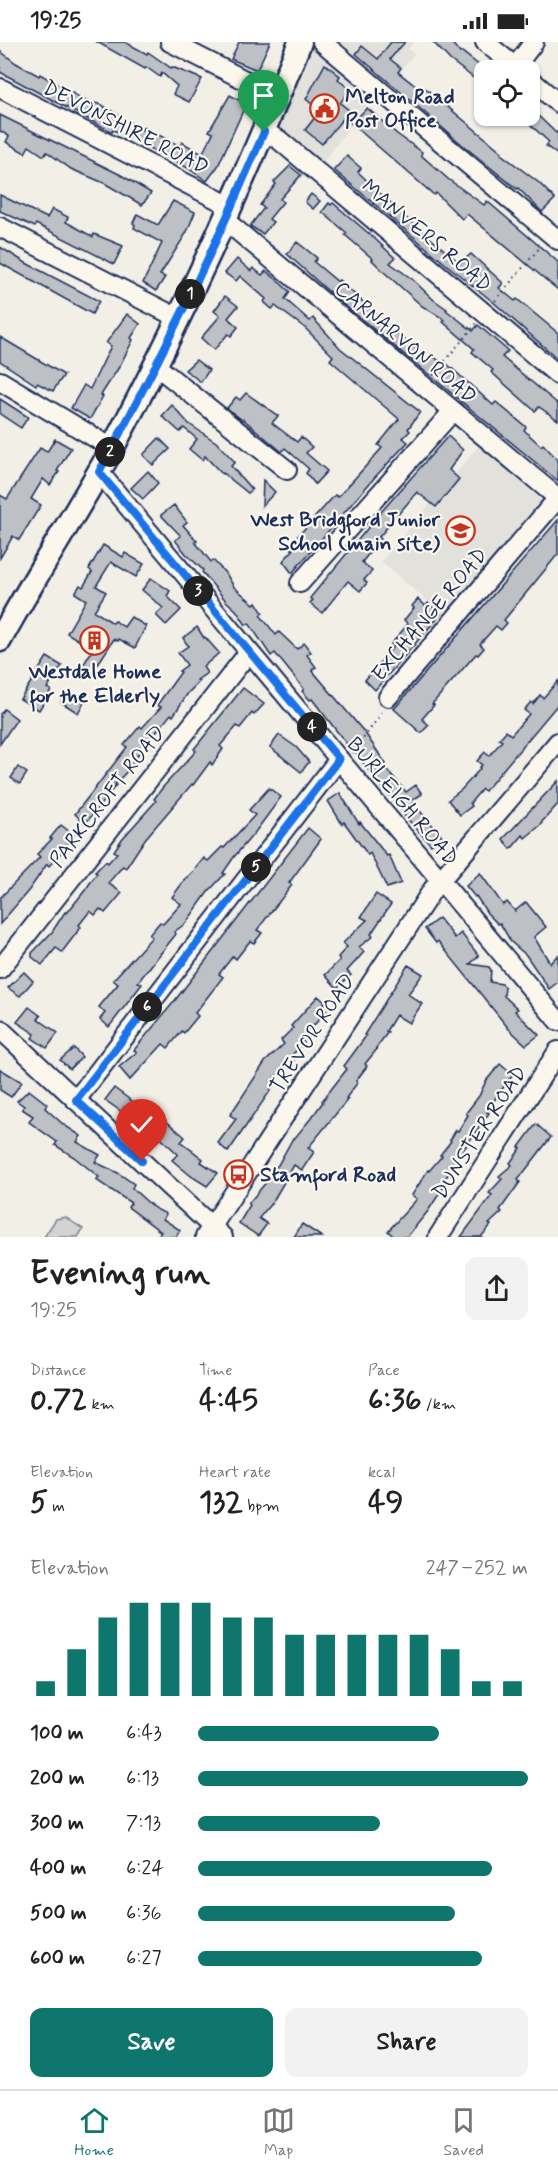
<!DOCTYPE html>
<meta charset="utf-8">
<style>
body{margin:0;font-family:Mynerve,sans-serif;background:#f2f2f2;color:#222;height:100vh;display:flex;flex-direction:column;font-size:22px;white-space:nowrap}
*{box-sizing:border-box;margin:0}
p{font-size:20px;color:#767676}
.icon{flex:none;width:33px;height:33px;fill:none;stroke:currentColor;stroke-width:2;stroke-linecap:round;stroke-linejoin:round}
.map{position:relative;height:1195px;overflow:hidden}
.side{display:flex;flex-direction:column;background:#fff;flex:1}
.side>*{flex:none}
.tools{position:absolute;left:474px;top:18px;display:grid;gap:12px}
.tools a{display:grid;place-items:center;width:66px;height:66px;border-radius:12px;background:#fff;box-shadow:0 2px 4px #0004;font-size:30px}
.pin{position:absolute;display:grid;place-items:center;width:51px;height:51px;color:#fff;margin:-62px -26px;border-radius:50% 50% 50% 0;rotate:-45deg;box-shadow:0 0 6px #0007}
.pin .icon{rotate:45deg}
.km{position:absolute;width:30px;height:30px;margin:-15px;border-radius:50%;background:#222;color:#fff;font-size:16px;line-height:30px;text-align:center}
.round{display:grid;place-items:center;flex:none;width:63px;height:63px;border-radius:12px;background:#f2f2f2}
.summary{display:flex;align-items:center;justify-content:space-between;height:102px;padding:0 30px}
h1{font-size:33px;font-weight:700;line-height:45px}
.metrics{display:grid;grid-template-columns:repeat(3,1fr);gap:9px;height:102px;padding:6px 30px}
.metrics div{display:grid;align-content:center}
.metrics b{font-size:30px;font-weight:700}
.metrics small{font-size:16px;font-weight:400}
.metrics p{font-size:16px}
.chart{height:168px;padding:12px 30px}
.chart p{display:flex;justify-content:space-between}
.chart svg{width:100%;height:108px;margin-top:6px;stroke:#0f766e;stroke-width:6}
.cta{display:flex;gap:12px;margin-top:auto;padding:12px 30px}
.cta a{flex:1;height:69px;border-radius:12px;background:#0f766e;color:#fff;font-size:24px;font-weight:700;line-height:69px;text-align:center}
.cta a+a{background:#f2f2f2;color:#222}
ul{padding:0 30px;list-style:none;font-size:20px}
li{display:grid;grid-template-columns:96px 72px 1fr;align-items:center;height:45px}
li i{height:15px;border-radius:8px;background:#0f766e}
.status{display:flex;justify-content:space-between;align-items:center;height:42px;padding:0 30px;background:#fff;direction:ltr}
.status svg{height:16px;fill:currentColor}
.menu{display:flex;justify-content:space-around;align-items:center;height:84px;border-top:2px solid #e0e0e0;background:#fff;font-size:16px;color:#767676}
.menu a{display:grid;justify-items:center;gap:3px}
.menu .selected{color:#0f766e}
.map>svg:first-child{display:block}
.built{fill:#e2e1dc}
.green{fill:#d2d3d2;stroke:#768198;stroke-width:1.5}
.building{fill:#bdc0c4;stroke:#1b2f5e;stroke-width:1.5}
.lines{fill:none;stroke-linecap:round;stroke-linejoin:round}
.minor-casing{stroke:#1b2f5e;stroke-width:22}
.major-casing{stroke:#1b2f5e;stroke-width:27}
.path{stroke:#1b2f5e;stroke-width:2;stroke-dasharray:1.5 4.5;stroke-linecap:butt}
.minor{stroke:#fbf7ec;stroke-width:18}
.major{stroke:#fbf7ec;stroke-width:22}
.route-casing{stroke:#fff;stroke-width:12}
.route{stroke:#1a73e8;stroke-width:8}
.labels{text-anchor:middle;stroke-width:4.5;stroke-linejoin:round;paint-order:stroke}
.poi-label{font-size:21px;font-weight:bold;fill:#1b2f5e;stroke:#fbf7ec;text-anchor:start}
.street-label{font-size:21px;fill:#1b2f5e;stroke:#fbf7ec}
</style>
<div class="status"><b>19:25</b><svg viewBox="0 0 49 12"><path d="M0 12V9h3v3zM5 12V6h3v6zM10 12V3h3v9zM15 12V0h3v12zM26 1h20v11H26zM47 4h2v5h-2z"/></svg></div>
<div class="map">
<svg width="558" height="1195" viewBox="0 0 558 1195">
<rect width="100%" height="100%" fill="#f2efe6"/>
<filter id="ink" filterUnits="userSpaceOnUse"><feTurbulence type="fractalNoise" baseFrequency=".0167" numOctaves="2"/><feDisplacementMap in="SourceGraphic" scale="12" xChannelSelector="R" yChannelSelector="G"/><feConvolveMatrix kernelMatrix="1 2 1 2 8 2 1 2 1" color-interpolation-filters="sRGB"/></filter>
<g filter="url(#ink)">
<!-- built -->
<g class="built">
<path d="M316 0H414L408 7 414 12 384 48 379 45 320 125 277 91Z"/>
<path d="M479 404 541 458 444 573 381 520Z"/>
</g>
<!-- green -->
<path class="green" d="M65 1175 83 1187 78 1195H44L56 1177Z"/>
<!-- building -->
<g class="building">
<path d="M97 0H125L147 12 148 10 171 26 172 25 202 37 189 60 173 52 177 44 162 31 160 35 146 25 145 27Z"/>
<path d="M239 0H270L257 28 231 17Z"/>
<path d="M391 0H405L390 17 401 26 398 30 422 49 425 46 502 110 501 112 538 140 555 157 542 170 518 146 517 147 465 105 356 12 362 4 378 17Z"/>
<path d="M433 0H451L460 11 462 10 484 27V44L450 18Z"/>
<path d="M0 9 16 21 39 34 40 32 84 58 102 63 142 88 143 85 180 104 182 100 202 112 213 91 209 89 230 53 246 62 218 124 207 139 186 125 154 109 132 95V96L113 88 112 90 0 30Z"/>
<path d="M325 22 340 34 338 37 350 48 340 61 358 75 367 66 397 92 422 110 421 113 448 137 484 163 487 159 558 220V248L467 172 462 177 436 151 434 153 344 75 322 102 305 88 320 69 306 57Z"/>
<path d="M530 66 556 91 558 89V113L546 104 549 100 521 74H530Z"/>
<path d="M0 73 121 133 151 151 142 163 104 141 71 127 47 110 44 114 29 104 25 111 6 100 9 94 0 89Z"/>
<path d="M347 114 361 126 358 130 404 174 460 221 471 212 503 241 499 246 515 259 517 257 558 291V317L492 259 448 224 334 128Z"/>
<path d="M290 124 301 133 280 157 283 160 269 177 273 180 263 192 250 184 264 166 260 163 276 142 274 140Z"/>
<path d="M311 152 320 159 313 167 305 160Z"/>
<path d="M0 153 47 176 52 167 68 175 66 180 93 195 94 192 123 204 114 222 36 182 35 185 0 169Z"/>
<path d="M173 159 195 170 187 190 160 233 165 235 156 249 143 241 162 201 134 186 135 183 133 181 137 172 158 183Z"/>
<path d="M329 161 331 163 333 161 373 195 395 216 390 221 412 237 434 258 447 267 446 268 473 289 478 283 508 309 502 315 558 362V378L539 365 535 369 491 330 493 328 472 310 474 307 443 280 445 278 422 264 385 231 372 218 373 217 345 193 347 191 322 170Z"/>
<path d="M297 200 317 216 314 220 338 240 339 238 401 295 428 316 431 312 445 324 447 322 493 363 496 360 526 385 524 388 541 404 543 402 558 418V439L337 257 287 212Z"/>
<path d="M0 205 26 221 99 259 92 272 0 221Z"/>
<path d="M237 217 251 229 253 226 262 233 266 229 276 237 290 250 285 257 310 279 313 276 340 306 420 370 408 387 410 389 403 396 408 400 375 435 292 531 283 519 293 508 289 504 335 453 338 455 382 406 378 403 399 377 330 318 333 314 305 286 275 264 272 267 264 260 266 257 240 234 236 239 225 231Z"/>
<path d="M225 254 238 264 228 276 238 285 231 294 228 292 214 308 201 296 220 274 214 269Z"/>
<path d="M127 272 140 282 131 296 133 298 119 325 101 353 103 354 90 377 71 366 84 343 90 347 111 304 106 301Z"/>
<path d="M0 295 64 333 53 349 37 341 36 343 0 319Z"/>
<path d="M196 318 209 328 201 340 185 328Z"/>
<path d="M246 351 278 374 272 381 297 400 301 395 312 405 306 411 327 429 315 442 306 431 309 427 285 406 282 410 243 377 242 378 227 366 236 355 240 358Z"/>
<path d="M0 357 28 375 21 386 0 372Z"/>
<path d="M172 363 189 382 216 400 235 420 231 424 252 448 248 451 223 431 222 432 205 414 202 418 189 407 197 397 184 386 180 390 162 374Z"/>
<path d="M448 394 463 408 449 428 459 437 436 465 417 450 379 495 381 497 362 520 372 529 364 538 367 541 360 549 348 539 322 571 310 561 313 558 310 556 381 470Z"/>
<path d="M159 396 170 407 153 423 143 413Z"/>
<path d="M55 397 71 406 57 429 59 430 50 443 43 437 31 457 41 463 19 498 13 494 0 516V453L7 457 40 406 47 410Z"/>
<path d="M148 429 158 441 143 457 131 446Z"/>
<path d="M263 438 275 450 262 464Z"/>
<path d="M174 463 187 480 183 483 197 499 195 500 211 520 213 518 227 533 234 545 254 562 256 560 263 571 260 573 276 593 279 590 297 607 304 601 311 610 307 613 316 625 312 628 365 691 386 722 384 724 406 750 416 743 422 752 411 759 442 794 431 803 402 771 403 769 372 733 351 704 349 705 312 657 310 658 302 649 304 647 275 611 271 614 249 581 246 583 236 568 227 560 202 530 203 528 187 513 175 498 181 494 161 473Z"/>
<path d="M558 478V512L504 578 507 581 501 588 496 584 480 602 484 606 478 613 476 612 432 662 434 663 422 677 429 683 421 691 394 667Z"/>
<path d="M103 503 123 515 125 511 144 522 136 535 111 520 96 544 106 550 94 569 113 581 115 579 124 585 131 575 146 584 135 606 119 597 118 599 114 597 89 636 79 630 93 607 67 591 86 558 75 551 80 543 83 545 92 530 89 527Z"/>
<path d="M151 536 170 549 167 554 181 568 166 583 156 573 163 566 142 548Z"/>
<path d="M418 557 426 564 428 561 441 572 375 648 365 638 394 604 391 602 408 582 404 578 414 566 412 564Z"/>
<path d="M197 585 204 596 205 595 219 611 203 625 207 631 197 638 199 640 188 651 173 674 171 672 132 720 134 722 115 742 116 743 85 782 75 772 127 705 124 703 140 684 142 686 161 665 157 663 181 630 179 629 187 623 178 611 188 604 183 596Z"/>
<path d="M47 615 62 624 47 646 51 648 39 668 20 657Z"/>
<path d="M558 639V662L485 749 482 747 470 761 472 764 460 773 448 758 462 747 480 727 479 726 482 723 477 719 485 710 489 714 502 699 499 697 506 689 511 693 529 672 524 668 531 660 533 662 540 653 543 656Z"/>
<path d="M243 646 264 662 254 673 252 671 240 686 237 684 220 704 223 707 212 723 210 720 193 743 192 742 145 797 126 826 123 824 108 841 122 851 105 871 100 867 95 873 90 869 79 883 81 885 62 910 56 906 42 923 32 915V911L52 890 65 870 67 871 86 847 97 831 95 830 106 819 108 821 117 811 114 809 122 797 156 759 154 757 163 745 196 709 194 707Z"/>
<path d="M67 650 84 660 78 671 61 660Z"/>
<path d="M4 667 17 677 0 702V672Z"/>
<path d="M279 693 296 705 309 720 301 730 270 705Z"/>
<path d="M18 725 27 731 20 742 11 736Z"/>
<path d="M558 739V762L541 781 542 782 525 796 523 793 511 807 503 797Z"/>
<path d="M269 746 281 755 256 789 234 815 223 831 225 832 208 850 186 881 174 890 176 892 138 940 142 942 109 985 100 977 105 971 99 965 118 942 113 938 152 895 149 893 160 880 163 882 181 862 172 855 187 835 188 836 204 816 208 819 222 805 224 806 255 773 249 768Z"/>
<path d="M340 751 359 782 360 780 387 814 389 813 401 841 387 846 370 811 368 813 344 780 342 782 328 759Z"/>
<path d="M61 783 74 793 60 812 49 824 47 822 29 848 0 882V856L40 815 37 812 52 797 50 796Z"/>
<path d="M308 786 321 797 289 841 292 843 257 888 262 891 254 901 250 899 236 917 233 914 219 932 223 935 195 971 198 974 184 991 182 989 168 1006 163 1002 130 1038 119 1025 137 1010 134 1008 173 961Z"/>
<path d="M480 831 503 863 507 860 515 869 526 860 546 885 534 895 550 921 558 913V940L549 947 526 913 511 900 500 881 498 882 487 871 476 854 475 855 466 844Z"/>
<path d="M376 852 391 862 371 892 373 894 359 905 364 910 347 929 351 933 337 946 325 933 340 918 338 915 347 905 343 901 367 878 361 875Z"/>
<path d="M439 876 455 896 461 891 479 914 470 922 489 925 491 928 490 940 502 942 505 945 504 954 518 967 515 969 539 993 526 1003 509 987 438 899 436 901 425 887Z"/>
<path d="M408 923 423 932 408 952 422 962 409 981 396 973 386 989 388 990 376 1006 377 1007 365 1022 367 1024 356 1039 358 1040 346 1056 348 1057 308 1106 314 1110 302 1128 294 1123 273 1159 259 1176 267 1182 258 1194 239 1181 250 1163 248 1162 268 1138 266 1137 278 1123 293 1096 294 1097 312 1075 323 1060 322 1059 347 1027 344 1024 366 994 364 993Z"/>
<path d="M24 930 33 939 20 954 8 946Z"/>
<path d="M318 954 326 961 322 964 327 969 301 997 304 1001 290 1015 294 1018 271 1039 275 1042 228 1110 218 1101 236 1077 230 1073 265 1020 284 1002 281 998 293 986 291 984Z"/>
<path d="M29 965 41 974 38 977 58 991 47 1006 32 996 35 992 17 980Z"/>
<path d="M74 1006 82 1015 70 1027 60 1018Z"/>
<path d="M500 1022 513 1033 497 1054 487 1070 489 1071 450 1127 452 1128 441 1141 445 1143 428 1169 407 1195H394L388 1189 417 1157 412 1153 428 1128 429 1129 442 1114 440 1113 451 1099 450 1098 456 1088 458 1089 468 1073 466 1071 479 1054 486 1039Z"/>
<path d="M0 1027 22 1040 11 1055 0 1048Z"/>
<path d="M114 1046 163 1082 166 1079 185 1095 181 1100 203 1117 201 1120 218 1131 207 1144 191 1134 172 1118 178 1112 154 1090 153 1092 105 1058Z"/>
<path d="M29 1048 47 1062 45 1066 64 1083 81 1094 77 1100 100 1113 95 1120 118 1131 134 1142 132 1146 154 1166 166 1172 163 1177 180 1188 176 1195H157L161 1190 128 1165 131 1161 96 1138 99 1135 74 1115 55 1103 57 1100 29 1080 33 1074 22 1067 24 1064 17 1059Z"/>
<path d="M536 1082 551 1095 518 1138 520 1140 500 1168 502 1170 489 1182 491 1183 481 1195H461L492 1153 489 1151 502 1137 499 1134 512 1123 510 1121 521 1106 519 1105Z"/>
<path d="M302 1182 322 1195H294Z"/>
</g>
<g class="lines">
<defs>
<g id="minor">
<path d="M170 0 278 55"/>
<path d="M322 0 558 198"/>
<path d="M485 0 519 28"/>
<path d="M515 25 534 0"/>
<path d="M530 37 558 61"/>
<path d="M0 46 232 165"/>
<path d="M264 90 278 97 558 333"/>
<path d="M225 181 233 185 558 456"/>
<path d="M0 185 178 276"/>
<path d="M155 323 287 428"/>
<path d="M0 339 112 406"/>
<path d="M99 430 558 979"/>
<path d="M300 541 453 369"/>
<path d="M388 655 558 456"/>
<path d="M0 927 249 610"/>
<path d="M0 987 223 1195"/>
<path d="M76 1058 339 717"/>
<path d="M205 1195 433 847 558 700"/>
<path d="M438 1195 558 1009"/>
</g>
<path id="major" d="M0 598C36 532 77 470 113 405 183 274 245 138 300 0"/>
</defs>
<!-- minor casing -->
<use href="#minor" class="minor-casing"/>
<!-- major casing -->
<use href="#major" class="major-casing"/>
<!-- path -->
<g class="path">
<path d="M495 259 541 204"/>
<path d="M433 333 476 282"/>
<path d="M353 711 383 669"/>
</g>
<!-- minor -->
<use href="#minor" class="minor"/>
<!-- major -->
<use href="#major" class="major"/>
</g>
</g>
<g class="lines" filter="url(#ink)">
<defs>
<path id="route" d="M142 1119 76 1058 339 717 99 430C160 320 215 206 264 90"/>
</defs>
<!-- route casing -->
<use href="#route" class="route-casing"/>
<!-- route -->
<use href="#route" class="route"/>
</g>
<!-- icons -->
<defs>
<symbol id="civic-ring" viewBox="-11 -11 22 22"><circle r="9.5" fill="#fbf7ec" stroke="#c8321e" stroke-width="1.5"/><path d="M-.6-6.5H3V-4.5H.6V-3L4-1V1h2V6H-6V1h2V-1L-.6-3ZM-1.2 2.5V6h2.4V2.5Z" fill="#c8321e"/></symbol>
<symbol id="school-ring" viewBox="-11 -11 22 22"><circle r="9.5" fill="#fbf7ec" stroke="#c8321e" stroke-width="1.5"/><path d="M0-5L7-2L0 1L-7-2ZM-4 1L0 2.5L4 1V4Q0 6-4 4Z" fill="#c8321e"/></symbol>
<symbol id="building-ring" viewBox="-11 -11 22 22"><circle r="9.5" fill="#fbf7ec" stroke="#c8321e" stroke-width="1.5"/><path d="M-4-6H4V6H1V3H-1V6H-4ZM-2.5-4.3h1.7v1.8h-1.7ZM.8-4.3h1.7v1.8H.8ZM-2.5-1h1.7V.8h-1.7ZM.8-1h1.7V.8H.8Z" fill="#c8321e"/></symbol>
<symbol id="bus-ring" viewBox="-11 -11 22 22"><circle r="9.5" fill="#fbf7ec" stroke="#c8321e" stroke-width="1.5"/><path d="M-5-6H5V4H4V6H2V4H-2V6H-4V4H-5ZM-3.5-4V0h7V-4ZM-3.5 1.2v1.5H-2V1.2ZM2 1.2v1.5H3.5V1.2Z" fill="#c8321e"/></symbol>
</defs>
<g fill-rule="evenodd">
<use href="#civic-ring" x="308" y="50" width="33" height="33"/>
<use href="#school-ring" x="444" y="472" width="33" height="33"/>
<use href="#building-ring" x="78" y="582" width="33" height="33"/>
<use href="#bus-ring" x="222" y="1116" width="33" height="33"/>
</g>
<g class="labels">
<!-- poi labels -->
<g class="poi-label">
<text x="345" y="61">Melton Road<tspan x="345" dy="24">Post Office</tspan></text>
<text x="440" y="484" text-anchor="end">West Bridgford Junior<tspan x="440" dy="24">School (main site)</tspan></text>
<text x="95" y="636" text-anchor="middle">Westdale Home<tspan x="95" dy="24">for the Elderly</tspan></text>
<text x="260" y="1139">Stamford Road</text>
</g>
<!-- street labels -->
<g class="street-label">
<text transform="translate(126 85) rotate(27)" y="7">DEVONSHIRE ROAD</text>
<text transform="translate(427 193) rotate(40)" y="7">MANVERS ROAD</text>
<text transform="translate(406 300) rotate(40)" y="7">CARNARVON ROAD</text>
<text transform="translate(429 572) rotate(-50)" y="7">EXCHANGE ROAD</text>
<text transform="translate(107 754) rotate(-52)" y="7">PARKCROFT ROAD</text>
<text transform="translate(403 759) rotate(50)" y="7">BURLEIGH ROAD</text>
<text transform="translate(312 991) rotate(-57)" y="7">TREVOR ROAD</text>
<text transform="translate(479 1090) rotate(-57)" y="7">DUNSTER ROAD</text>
</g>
</g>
</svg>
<div class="tools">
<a><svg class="icon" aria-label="locate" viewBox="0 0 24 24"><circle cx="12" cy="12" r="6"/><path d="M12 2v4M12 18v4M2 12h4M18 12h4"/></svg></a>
</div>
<div class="pin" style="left:264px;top:90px;background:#1e9e55"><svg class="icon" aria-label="arrive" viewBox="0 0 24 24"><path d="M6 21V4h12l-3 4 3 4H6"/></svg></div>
<div class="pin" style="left:142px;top:1119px;background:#d93025"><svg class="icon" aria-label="check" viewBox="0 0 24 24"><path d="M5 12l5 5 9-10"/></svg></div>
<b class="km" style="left:190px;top:252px">1</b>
<b class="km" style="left:110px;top:410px">2</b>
<b class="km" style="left:198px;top:549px">3</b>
<b class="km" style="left:312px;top:685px">4</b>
<b class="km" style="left:256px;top:825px">5</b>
<b class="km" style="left:147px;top:965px">6</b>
</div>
<section class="side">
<div class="summary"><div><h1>Evening run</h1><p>19:25</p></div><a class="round"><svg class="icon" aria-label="share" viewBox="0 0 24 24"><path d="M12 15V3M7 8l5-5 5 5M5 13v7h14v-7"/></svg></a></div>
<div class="metrics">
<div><p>Distance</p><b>0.72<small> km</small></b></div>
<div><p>Time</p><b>4:45</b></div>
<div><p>Pace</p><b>6:36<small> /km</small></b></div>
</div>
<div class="metrics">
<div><p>Elevation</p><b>5<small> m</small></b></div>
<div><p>Heart rate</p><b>132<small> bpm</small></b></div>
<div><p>kcal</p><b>49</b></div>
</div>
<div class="chart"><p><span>Elevation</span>247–252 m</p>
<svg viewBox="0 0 160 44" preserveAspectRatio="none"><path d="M5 44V38M15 44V25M25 44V12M35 44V6M45 44V6M55 44V6M65 44V12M75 44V12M85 44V19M95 44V19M105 44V19M115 44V19M125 44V19M135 44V25M145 44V38M155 44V38"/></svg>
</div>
<ul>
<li><b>100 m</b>6:43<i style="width:73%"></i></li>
<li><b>200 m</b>6:13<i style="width:100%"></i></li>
<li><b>300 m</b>7:13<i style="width:55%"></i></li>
<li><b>400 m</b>6:24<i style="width:89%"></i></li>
<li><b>500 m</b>6:36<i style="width:78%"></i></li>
<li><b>600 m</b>6:27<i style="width:86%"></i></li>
</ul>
<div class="cta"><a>Save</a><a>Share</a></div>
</section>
<nav class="menu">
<a class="selected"><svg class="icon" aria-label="home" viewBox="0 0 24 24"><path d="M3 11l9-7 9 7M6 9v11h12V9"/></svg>Home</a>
<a><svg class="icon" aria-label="map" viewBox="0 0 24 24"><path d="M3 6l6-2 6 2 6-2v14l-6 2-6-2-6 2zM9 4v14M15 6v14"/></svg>Map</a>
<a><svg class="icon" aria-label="saved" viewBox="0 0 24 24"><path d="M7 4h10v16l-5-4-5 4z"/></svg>Saved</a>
</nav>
